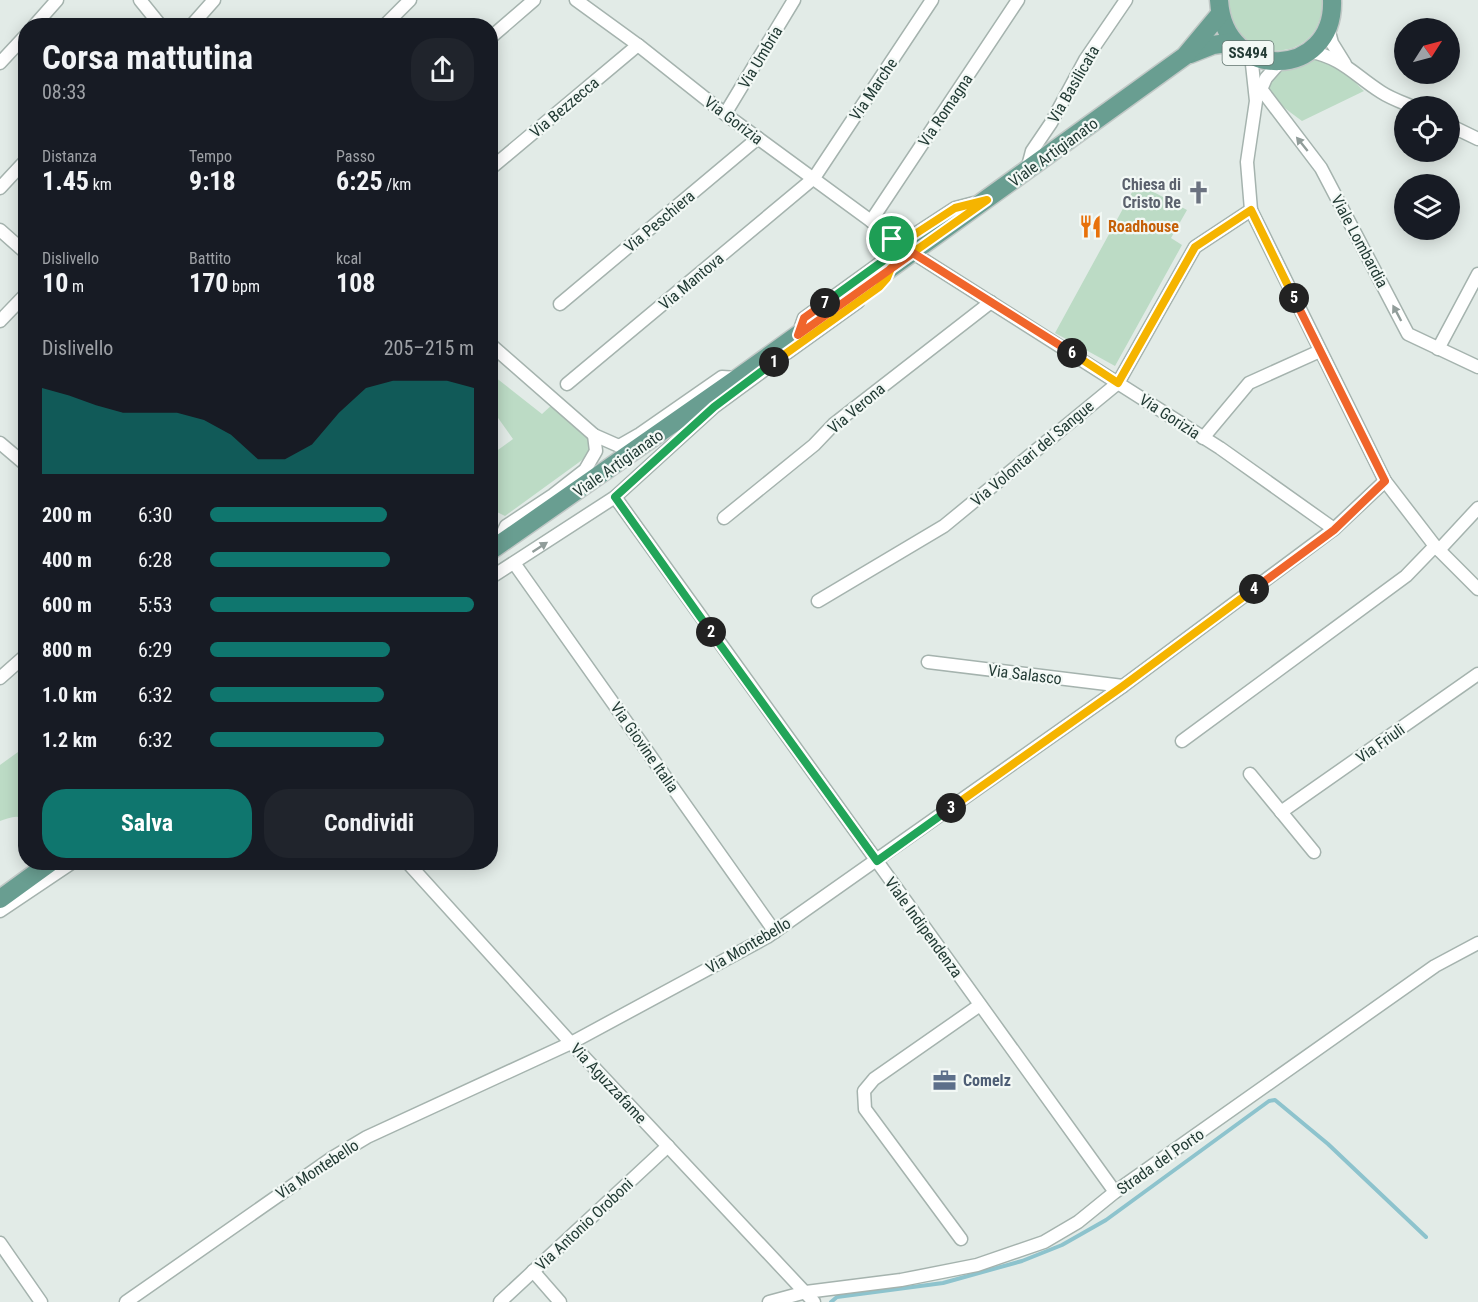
<!DOCTYPE html>
<html lang="it">
<meta charset="utf-8">
<style>
body{margin:0;font-family:"Roboto Condensed",sans-serif;background:#20242c;color:#f1f3f6;height:100vh;display:flex;flex-direction:column;font-size:22px;white-space:nowrap}
*{box-sizing:border-box;margin:0}
p{font-size:20px;color:#9ea1a6}
.icon{flex:none;width:33px;height:33px;fill:none;stroke:currentColor;stroke-width:2;stroke-linecap:round;stroke-linejoin:round}
.map{position:relative;flex:1;overflow:hidden}
.details{position:absolute;left:18px;top:18px;width:480px;height:852px;display:flex;flex-direction:column;background:#171b24;border-radius:24px;box-shadow:0 3px 15px #0003}
.details>*{flex:none}
.needle{width:39px;rotate:54deg}
.controls{position:absolute;left:1394px;top:18px;display:grid;gap:12px}
.controls a{display:grid;place-items:center;width:66px;height:66px;border-radius:50%;background:#171b24;box-shadow:0 3px 15px #0003;font-size:30px}
.pin{position:absolute;display:grid;place-items:center;width:51px;height:51px;color:#fff;margin:-26px;border:3px solid #fff;border-radius:50%;box-shadow:0 2px 6px #0007}
.km{position:absolute;width:30px;height:30px;margin:-15px;border-radius:50%;background:#222;color:#fff;font-size:16px;line-height:30px;text-align:center}
.round{display:grid;place-items:center;flex:none;width:63px;height:63px;border-radius:24px;background:#20242c}
.head{display:flex;align-items:center;justify-content:space-between;height:102px;padding:0 24px}
h1{font-size:33px;font-weight:700;line-height:45px}
.metrics{display:grid;grid-template-columns:repeat(3,1fr);gap:9px;height:102px;padding:6px 24px}
.metrics div{display:grid;align-content:center}
.metrics b{font-size:26px;font-weight:700}
.metrics small{font-size:16px;font-weight:400}
.metrics p{font-size:16px}
.chart{height:168px;padding:12px 24px}
.chart p{display:flex;justify-content:space-between}
.chart svg{width:100%;height:108px;margin-top:6px;fill:#0f766e;opacity:.7}
.action{display:flex;gap:12px;margin-top:auto;padding:12px 24px}
.action a{flex:1;height:69px;border-radius:24px;background:#0f766e;color:#fff;font-size:24px;font-weight:700;line-height:69px;text-align:center}
.action a+a{background:#20242c;color:#f1f3f6}
ul{padding:0 24px;list-style:none;font-size:20px}
li{display:grid;grid-template-columns:96px 72px 1fr;align-items:center;height:45px}
li i{height:15px;border-radius:8px;background:#0f766e}
.map>svg:first-child{display:block}
.green{fill:#bcdbc5}
.lines{fill:none;stroke-linecap:round;stroke-linejoin:round}
.stream{stroke:#8dc3cd;stroke-width:4}
.minor-casing{stroke:#a5b3ae;stroke-width:15}
.primary-casing{stroke:#c1c8c6;stroke-width:21}
.minor{stroke:#fff;stroke-width:12}
.primary{stroke:#699e91;stroke-width:18}
.oneway{fill:#919d9a}
.split-1-casing{stroke:#fff;stroke-width:12}
.split-2-casing{stroke:#fff;stroke-width:12}
.split-3-casing{stroke:#fff;stroke-width:12}
.split-4-casing{stroke:#fff;stroke-width:12}
.split-5-casing{stroke:#fff;stroke-width:12}
.split-6-casing{stroke:#fff;stroke-width:12}
.split-7-casing{stroke:#fff;stroke-width:12}
.split-8-casing{stroke:#fff;stroke-width:12}
.split-1{stroke:#f5b400;stroke-width:8}
.split-2{stroke:#22a559;stroke-width:8}
.split-3{stroke:#22a559;stroke-width:8}
.split-4{stroke:#f5b400;stroke-width:8}
.split-5{stroke:#f0652b;stroke-width:8}
.split-6{stroke:#f5b400;stroke-width:8}
.split-7{stroke:#f0652b;stroke-width:8}
.split-8{stroke:#22a559;stroke-width:8}
.labels{text-anchor:middle;stroke-width:4.5;stroke-linejoin:round;paint-order:stroke}
.shield{fill:#f2f8f5;stroke:#61746f;stroke-width:1.5}
.shield-label{font-size:15px;font-weight:bold;fill:#233b35}
.street-label{font-size:16px;fill:#233b35;stroke:#f2f8f5}
.worship-label{font-size:16px;font-weight:bold;fill:#5b616d;stroke:#f2f8f5;text-anchor:end}
.food-label{font-size:16px;font-weight:bold;fill:#c56008;stroke:#f2f8f5;text-anchor:start}
.service-label{font-size:16px;font-weight:bold;fill:#4e5e75;stroke:#f2f8f5;text-anchor:start}
</style>
<div class="map">
<svg width="1478" height="1302" viewBox="0 0 1478 1302">
<rect width="100%" height="100%" fill="#e2ebe7"/>
<!-- green -->
<g class="green">
<path d="M1229 0H1322C1325 68 1227 67 1229 0Z"/>
<path d="M1311 58C1334 59 1348 76 1364 91L1302 121C1256 88 1257 79 1311 58Z"/>
<path d="M1137 183 1187 210 1171 238 1182 245 1115 366 1055 333Z"/>
<path d="M495 377 542 414 554 403 587 432 589 439V455L505 516 493 510 491 512V455L513 439 491 408 490 380Z"/>
<path d="M25 747V819C16 814 9 818 0 821V765Z"/>
</g>
<g class="lines">
<!-- stream -->
<path class="stream" d="M831 1302 837 1297 943 1283 1022 1261 1062 1245 1106 1220 1269 1101 1275 1100 1328 1144 1426 1237"/>
<defs>
<g id="minor">
<path d="M140 0 161 26"/>
<path d="M576 0 638 45 725 114 871 221 892 239"/>
<path d="M34 26 57 0"/>
<path d="M191 26 214 0"/>
<path d="M384 26 410 0"/>
<path d="M1328 28 1332 43 1345 64"/>
<path d="M490 38 534 0"/>
<path d="M1308 51C1343 58 1353 74 1381 92 1390 98 1401 102 1411 106"/>
<path d="M1251 55 1256 101 1247 162 1251 210 1385 481 1435 546 1478 589"/>
<path d="M0 63 26 35"/>
<path d="M1261 89 1321 168 1408 334 1478 367"/>
<path d="M1259 94 1266 78 1281 61"/>
<path d="M725 114 794 0"/>
<path d="M1449 125 1478 139"/>
<path d="M490 169 638 45"/>
<path d="M1027 170 1032 151 1051 123 1085 60 1126 0"/>
<path d="M0 188 26 160"/>
<path d="M871 221 1018 0"/>
<path d="M0 230 26 253"/>
<path d="M892 239 906 240 955 208 974 203"/>
<path d="M913 253 1220 448 1334 529 1385 481"/>
<path d="M560 304 758 138"/>
<path d="M0 321 26 294"/>
<path d="M798 335 804 318 887 258 894 251 892 239"/>
<path d="M490 344 594 435 619 446 640 434 722 377 738 378"/>
<path d="M1438 349 1478 274"/>
<path d="M787 353 858 302"/>
<path d="M567 384 814 178 932 0"/>
<path d="M1203 438 1249 383 1320 351"/>
<path d="M0 443 26 465"/>
<path d="M615 497 1115 1192"/>
<path d="M724 518 814 445 834 424 991 302"/>
<path d="M498 544 506 526 553 495 585 470 596 451 594 435"/>
<path d="M1439 550 1478 508"/>
<path d="M514 563 775 932"/>
<path d="M490 578 615 497 714 407 763 371"/>
<path d="M818 601 944 526 1118 383 1195 247 1251 210"/>
<path d="M928 662 1123 686"/>
<path d="M0 678 26 655"/>
<path d="M1182 741 1406 576 1435 546"/>
<path d="M1250 774 1314 852"/>
<path d="M1281 812 1478 674"/>
<path d="M407 862 571 1043 814 1302"/>
<path d="M0 911 73 862"/>
<path d="M961 1239 865 1109 864 1091 874 1079 980 1005"/>
<path d="M0 1243 41 1302"/>
<path d="M533 1271 560 1302"/>
<path d="M126 1302 332 1158 367 1137 571 1043 767 937 1123 686 1334 529"/>
<path d="M500 1302 668 1146"/>
<path d="M769 1302 806 1292 901 1280 977 1265 1044 1242 1078 1222 1115 1192 1435 966 1478 943"/>
</g>
<g id="primary">
<path d="M1219 0C1224 84 1335 79 1332 0"/>
<path d="M1190 54 1213 45 1234 42"/>
<path d="M490 551 738 378 1185 56 1220 14"/>
<path d="M0 899 51 862"/>
</g>
</defs>
<!-- minor casing -->
<use href="#minor" class="minor-casing"/>
<!-- primary casing -->
<use href="#primary" class="primary-casing"/>
<!-- minor -->
<use href="#minor" class="minor"/>
<!-- primary -->
<use href="#primary" class="primary"/>
</g>
<!-- one-way arrows -->
<defs><path id="oneway-solid" d="M-6-.8H1V-3.2L6.5 0L1 3.2V.8H-6Z" transform="scale(1.5)"/></defs>
<g class="oneway">
<use href="#oneway-solid" transform="translate(1302 144) rotate(-129)"/>
<use href="#oneway-solid" transform="translate(1397 313) rotate(-118)"/>
<use href="#oneway-solid" transform="translate(540 547) rotate(-33)"/>
</g>
<g class="lines">
<defs>
<path id="split-1" d="M774 362 879 287 887 278 891 268 987 200 955 208 906 240 892 239"/>
<path id="split-2" d="M711 632 615 497 714 407 774 362"/>
<path id="split-3" d="M711 632 877 861 951 808"/>
<path id="split-4" d="M951 808 1123 686 1254 589"/>
<path id="split-5" d="M1254 589 1334 530 1385 481 1294 298"/>
<path id="split-6" d="M1072 353 1118 383 1195 247 1251 210 1294 298"/>
<path id="split-7" d="M825 303 804 318 798 335 913 253 1072 353"/>
<path id="split-8" d="M825 303 887 258 894 251 892 239"/>
</defs>
<!-- split-1 casing -->
<use href="#split-1" class="split-1-casing"/>
<!-- split-2 casing -->
<use href="#split-2" class="split-2-casing"/>
<!-- split-3 casing -->
<use href="#split-3" class="split-3-casing"/>
<!-- split-4 casing -->
<use href="#split-4" class="split-4-casing"/>
<!-- split-5 casing -->
<use href="#split-5" class="split-5-casing"/>
<!-- split-6 casing -->
<use href="#split-6" class="split-6-casing"/>
<!-- split-7 casing -->
<use href="#split-7" class="split-7-casing"/>
<!-- split-8 casing -->
<use href="#split-8" class="split-8-casing"/>
<!-- split-1 -->
<use href="#split-1" class="split-1"/>
<!-- split-2 -->
<use href="#split-2" class="split-2"/>
<!-- split-3 -->
<use href="#split-3" class="split-3"/>
<!-- split-4 -->
<use href="#split-4" class="split-4"/>
<!-- split-5 -->
<use href="#split-5" class="split-5"/>
<!-- split-6 -->
<use href="#split-6" class="split-6"/>
<!-- split-7 -->
<use href="#split-7" class="split-7"/>
<!-- split-8 -->
<use href="#split-8" class="split-8"/>
</g>
<!-- icons -->
<defs>
<symbol id="church-bare" viewBox="-9 -9 18 18"><path d="M-1.2-6h2.4v3.5h3.3v2.4h-3.3V6h-2.4V-.1h-3.3v-2.4h3.3Z" fill="#6b7280" stroke="#f2f8f5" stroke-width="2.5" paint-order="stroke"/></symbol>
<symbol id="restaurant-bare" viewBox="-9 -9 18 18"><path d="M-5-6h1v4h1v-4h1v4h1v-4h1v5L-1.5 .5V6h-2V.5L-5-1ZM5-6V6H3V1.5H1.5Q1.5-4 5-6Z" fill="#e8710a" stroke="#f2f8f5" stroke-width="2.5" paint-order="stroke"/></symbol>
<symbol id="office-bare" viewBox="-9 -9 18 18"><path d="M-6-3h4V-5.5h4V-3h4V5H-6ZM-1-4.5V-3h2v-1.5ZM-6 0V1H6V0Z" fill="#5c6f8a" stroke="#f2f8f5" stroke-width="2.5" paint-order="stroke"/></symbol>
</defs>
<g fill-rule="evenodd">
<use href="#church-bare" x="1182" y="176" width="33" height="33"/>
<use href="#restaurant-bare" x="1074" y="210" width="33" height="33"/>
<use href="#office-bare" x="928" y="1064" width="33" height="33"/>
</g>
<g class="labels">
<!-- shield labels -->
<rect class="shield" x="1222.5" y="41" width="51" height="24" rx="4.5"/>
<g class="shield-label">
<text x="1248" y="58">SS494</text>
</g>
<!-- street labels -->
<g class="street-label">
<text transform="translate(760 57) rotate(-59)" y="6">Via Umbria</text>
<text transform="translate(1073 84) rotate(-60)" y="6">Via Basilicata</text>
<text transform="translate(873 89) rotate(-56)" y="6">Via Marche</text>
<text transform="translate(564 107) rotate(-40)" y="6">Via Bezzecca</text>
<text transform="translate(945 110) rotate(-56)" y="6">Via Romagna</text>
<text transform="translate(734 120) rotate(37)" y="6">Via Gorizia</text>
<text transform="translate(1053 152) rotate(-36)" y="6">Viale Artigianato</text>
<text transform="translate(659 221) rotate(-40)" y="6">Via Peschiera</text>
<text transform="translate(1360 241) rotate(62)" y="6">Viale Lombardia</text>
<text transform="translate(691 281) rotate(-40)" y="6">Via Mantova</text>
<text transform="translate(856 408) rotate(-40)" y="6">Via Verona</text>
<text transform="translate(1170 416) rotate(33)" y="6">Via Gorizia</text>
<text transform="translate(1032 453) rotate(-40)" y="6">Via Volontari del Sangue</text>
<text transform="translate(618 463) rotate(-35)" y="6">Viale Artigianato</text>
<text transform="translate(1025 674) rotate(7)" y="6">Via Salasco</text>
<text transform="translate(1380 743) rotate(-35)" y="6">Via Friuli</text>
<text transform="translate(645 747) rotate(55)" y="6">Via Giovine Italia</text>
<text transform="translate(924 927) rotate(54)" y="6">Viale Indipendenza</text>
<text transform="translate(748 945) rotate(-30)" y="6">Via Montebello</text>
<text transform="translate(609 1083) rotate(47)" y="6">Via Aguzzafame</text>
<text transform="translate(1160 1161) rotate(-35)" y="6">Strada del Porto</text>
<text transform="translate(317 1169) rotate(-33)" y="6">Via Montebello</text>
<text transform="translate(584 1224) rotate(-43)" y="6">Via Antonio Oroboni</text>
</g>
<!-- worship labels -->
<g class="worship-label">
<text x="1181" y="190">Chiesa di<tspan x="1181" dy="18">Cristo Re</tspan></text>
</g>
<!-- food labels -->
<g class="food-label">
<text x="1108" y="232">Roadhouse</text>
</g>
<!-- service labels -->
<g class="service-label">
<text x="963" y="1086">Comelz</text>
</g>
</g>
</svg>
<div class="controls">
<a><svg class="needle" viewBox="-14 -14 28 28"><path d="M0-13l5 13h-10z" fill="#e53935"/><path d="M0 13l5-13h-10z" fill="#9ea1a6"/></svg></a>
<a><svg class="icon" aria-label="locate" viewBox="0 0 24 24"><circle cx="12" cy="12" r="6"/><path d="M12 2v4M12 18v4M2 12h4M18 12h4"/></svg></a>
<a><svg class="icon" aria-label="layers" viewBox="0 0 24 24"><path d="M12 4l9 5-9 5-9-5zM3 14l9 5 9-5"/></svg></a>
</div>
<div class="pin" style="left:892px;top:239px;background:#1e9e55"><svg class="icon" aria-label="arrive" viewBox="0 0 24 24"><path d="M6 21V4h12l-3 4 3 4H6"/></svg></div>
<b class="km" style="left:774px;top:362px">1</b>
<b class="km" style="left:711px;top:632px">2</b>
<b class="km" style="left:951px;top:808px">3</b>
<b class="km" style="left:1254px;top:589px">4</b>
<b class="km" style="left:1294px;top:298px">5</b>
<b class="km" style="left:1072px;top:353px">6</b>
<b class="km" style="left:825px;top:303px">7</b>
<section class="details">
<div class="head"><div><h1>Corsa mattutina</h1><p>08:33</p></div><a class="round"><svg class="icon" aria-label="share" viewBox="0 0 24 24"><path d="M12 15V3M7 8l5-5 5 5M5 13v7h14v-7"/></svg></a></div>
<div class="metrics">
<div><p>Distanza</p><b>1.45<small> km</small></b></div>
<div><p>Tempo</p><b>9:18</b></div>
<div><p>Passo</p><b>6:25<small> /km</small></b></div>
</div>
<div class="metrics">
<div><p>Dislivello</p><b>10<small> m</small></b></div>
<div><p>Battito</p><b>170<small> bpm</small></b></div>
<div><p>kcal</p><b>108</b></div>
</div>
<div class="chart"><p><span>Dislivello</span>205–215 m</p>
<svg viewBox="0 0 160 44" preserveAspectRatio="none"><path d="M0 44V9L10 12L20 16L30 19L40 19L50 19L60 22L70 28L80 38L90 38L100 32L110 19L120 9L130 6L140 6L150 6L160 9V44z"/></svg>
</div>
<ul>
<li><b>200 m</b>6:30<i style="width:67%"></i></li>
<li><b>400 m</b>6:28<i style="width:68%"></i></li>
<li><b>600 m</b>5:53<i style="width:100%"></i></li>
<li><b>800 m</b>6:29<i style="width:68%"></i></li>
<li><b>1.0 km</b>6:32<i style="width:66%"></i></li>
<li><b>1.2 km</b>6:32<i style="width:66%"></i></li>
</ul>
<div class="action"><a>Salva</a><a>Condividi</a></div>
</section>
</div>
